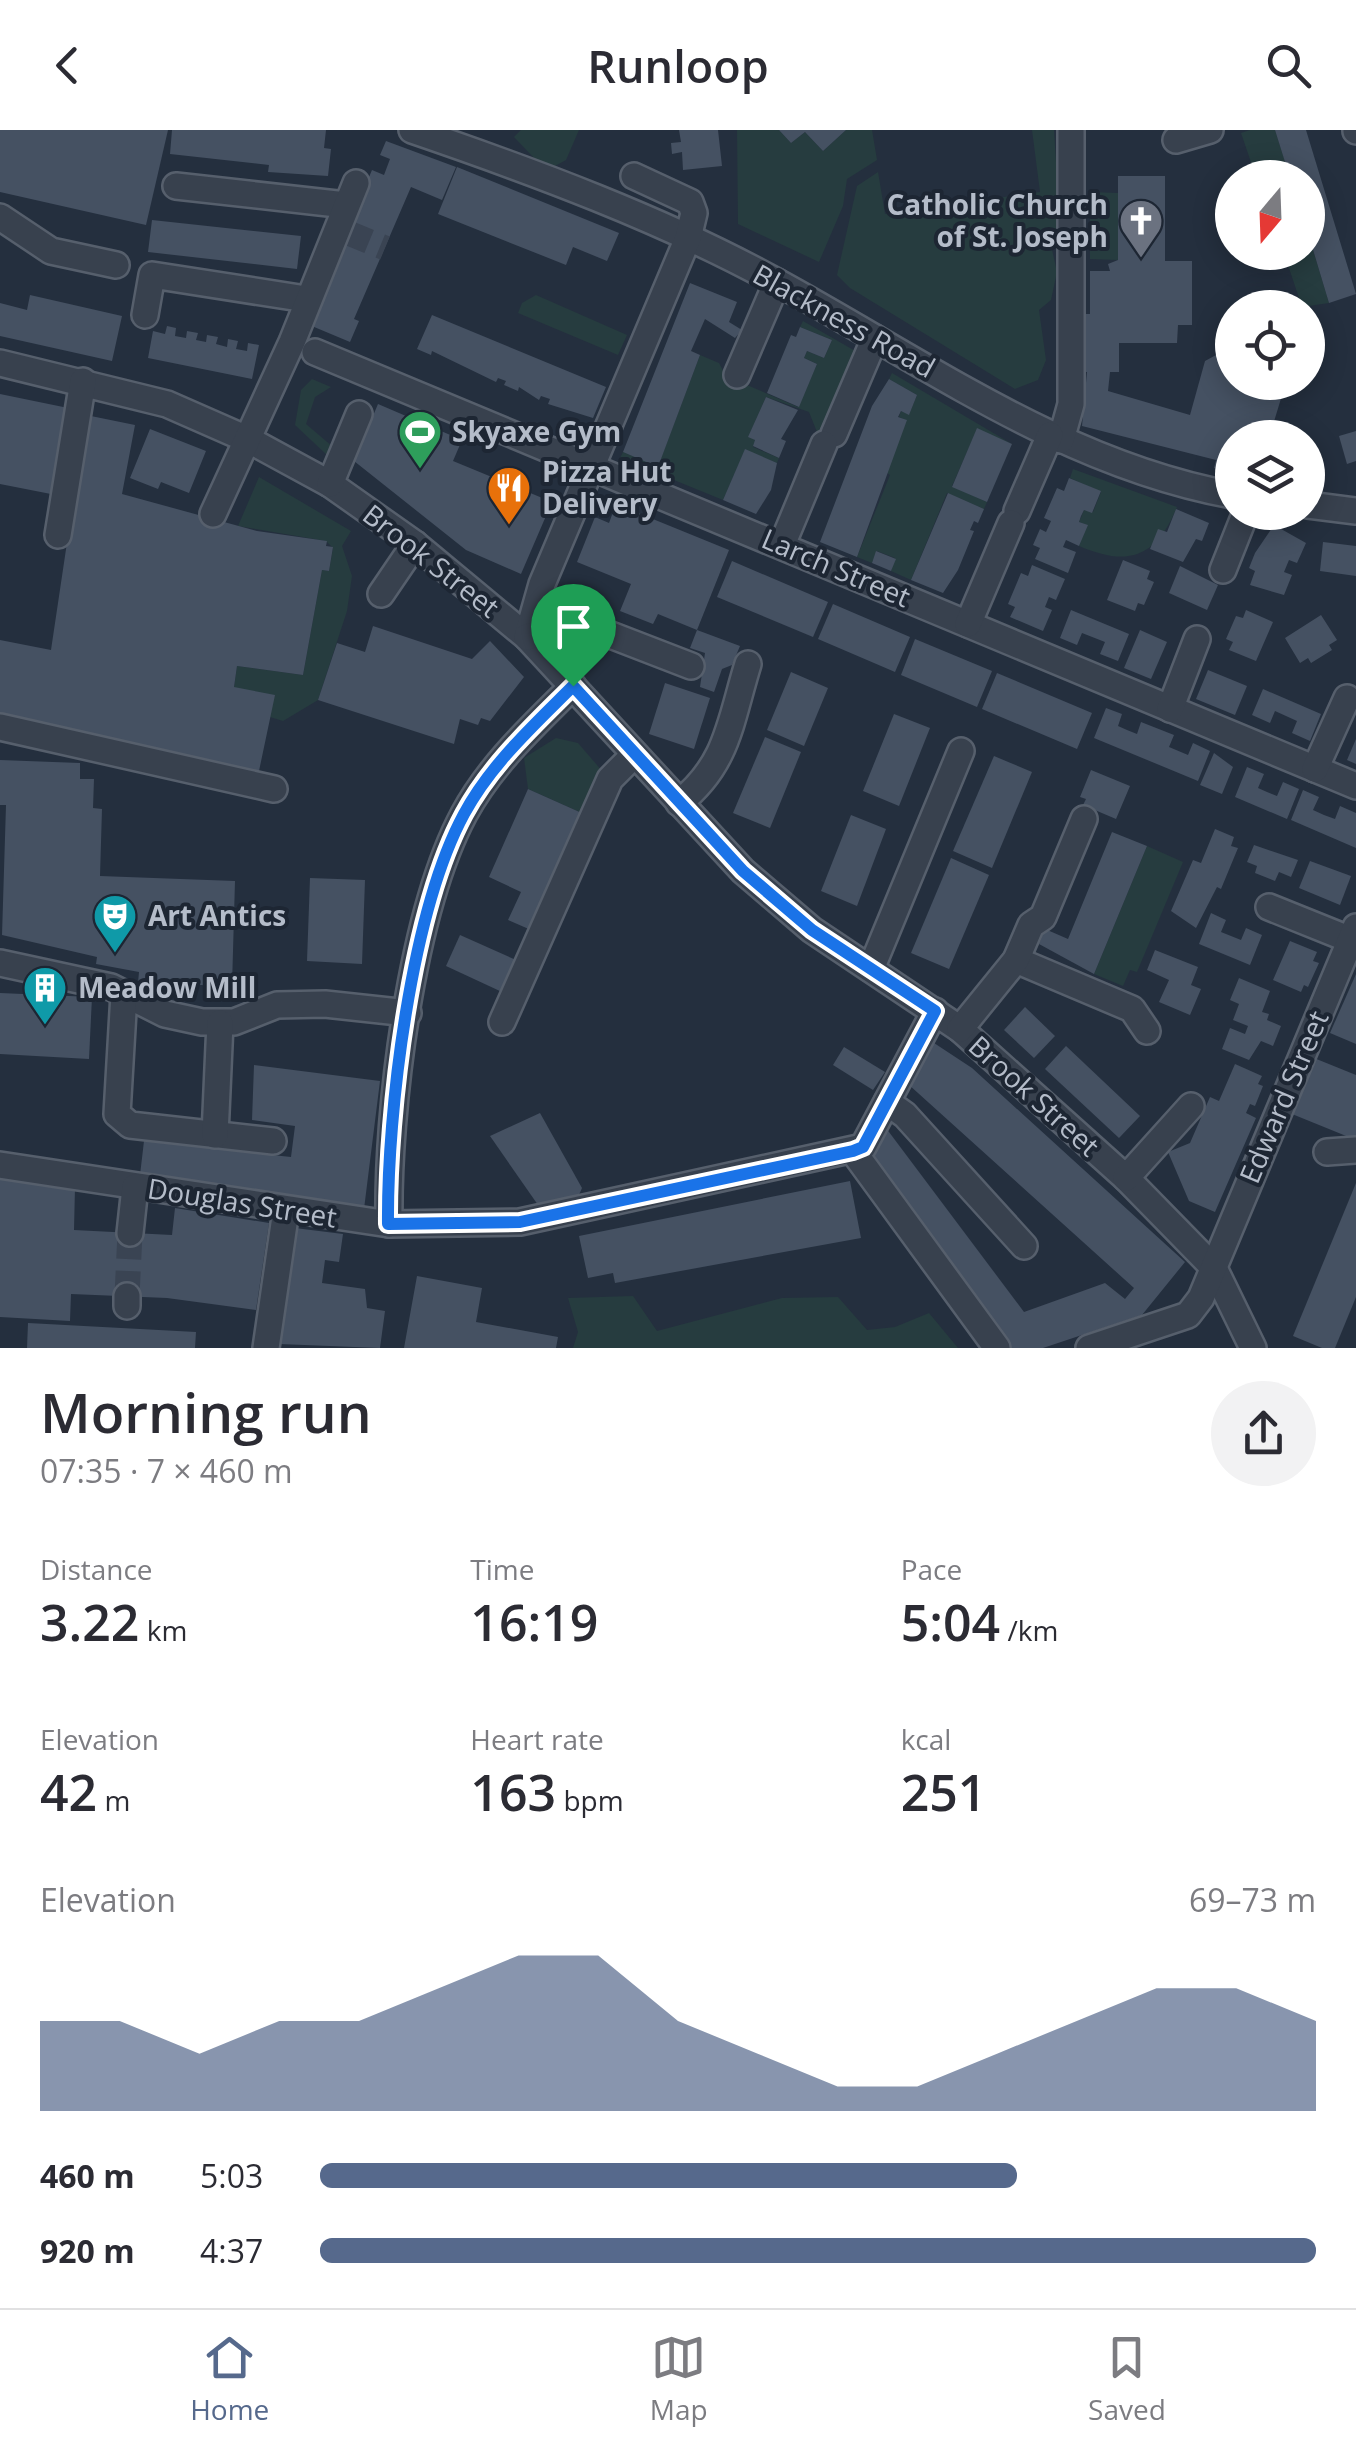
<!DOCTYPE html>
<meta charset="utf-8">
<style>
body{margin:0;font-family:"Open Sans",sans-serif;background:#f2f2f3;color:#2b2b33;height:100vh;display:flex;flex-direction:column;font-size:38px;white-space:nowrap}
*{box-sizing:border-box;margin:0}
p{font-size:32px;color:#7c7c81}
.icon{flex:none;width:55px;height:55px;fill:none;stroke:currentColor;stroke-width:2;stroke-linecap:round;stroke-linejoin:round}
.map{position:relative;height:1218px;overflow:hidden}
.sheet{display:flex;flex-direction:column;background:#fff;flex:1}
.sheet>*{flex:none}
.needle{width:65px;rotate:199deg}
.controls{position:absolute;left:1215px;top:30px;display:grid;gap:20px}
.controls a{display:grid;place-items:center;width:110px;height:110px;border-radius:50%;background:#fff;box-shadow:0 5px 25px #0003;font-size:50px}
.pin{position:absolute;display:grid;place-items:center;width:85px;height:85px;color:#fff;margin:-102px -42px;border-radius:50% 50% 50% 0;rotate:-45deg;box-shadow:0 0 10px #0007}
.pin .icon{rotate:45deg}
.round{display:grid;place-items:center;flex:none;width:105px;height:105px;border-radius:52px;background:#f2f2f3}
.summary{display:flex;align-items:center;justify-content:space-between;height:170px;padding:0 40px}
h1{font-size:55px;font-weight:600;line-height:75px}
.stats{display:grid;grid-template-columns:repeat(3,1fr);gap:15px;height:170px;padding:10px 40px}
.stats div{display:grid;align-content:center}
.stats b{font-size:50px;font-weight:600}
.stats small{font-size:28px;font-weight:400}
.stats p{font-size:28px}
.chart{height:280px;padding:20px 40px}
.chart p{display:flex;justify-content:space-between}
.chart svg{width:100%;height:180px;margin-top:10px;fill:#56698c;opacity:.7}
ul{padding:0 40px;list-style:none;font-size:32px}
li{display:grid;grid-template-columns:160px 120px 1fr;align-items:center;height:75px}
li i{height:25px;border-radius:12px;background:#56698c}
header{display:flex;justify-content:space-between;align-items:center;height:130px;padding:0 40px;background:#fff;font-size:45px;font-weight:600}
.dock{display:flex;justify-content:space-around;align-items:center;height:140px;border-top:2px solid #e1e1e2;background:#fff;font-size:28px;color:#7c7c81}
.dock a{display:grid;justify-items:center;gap:5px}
.dock .active{color:#56698c}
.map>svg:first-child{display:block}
.green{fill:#263c3f}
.building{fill:#455162}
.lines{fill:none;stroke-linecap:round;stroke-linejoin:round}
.minor-tunnel{stroke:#3a4453;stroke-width:25;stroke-dasharray:25 12;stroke-linecap:butt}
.minor-casing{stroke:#565f6c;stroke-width:30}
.minor{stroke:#38414e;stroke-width:25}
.route-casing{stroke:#fff;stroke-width:20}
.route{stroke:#1a73e8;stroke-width:12}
.labels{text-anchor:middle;stroke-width:8;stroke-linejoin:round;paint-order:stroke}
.poi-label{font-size:28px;font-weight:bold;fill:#b4bcc9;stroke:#1d2633;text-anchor:start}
.street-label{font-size:28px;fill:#b4bcc9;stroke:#1d2633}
</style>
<header><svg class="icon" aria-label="back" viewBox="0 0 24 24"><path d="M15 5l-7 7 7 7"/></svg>Runloop<svg class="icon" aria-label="search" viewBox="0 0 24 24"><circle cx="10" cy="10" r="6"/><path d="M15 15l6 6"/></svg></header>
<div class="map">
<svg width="1356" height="1218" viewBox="0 0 1356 1218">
<rect width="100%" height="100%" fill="#242f3e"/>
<!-- green -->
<g class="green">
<path d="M521 0H579L566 30 555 36 535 29 514 7Z"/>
<path d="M737 0H779L791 13 805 2 823 21 846 0H872L877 30 847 49 843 76 819 132 738 94Z"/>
<path d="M1032 0H1054L1060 96 1051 115 1057 142 1051 170 1039 180 1046 230 1038 250 1015 259 850 158 837 145 857 56 878 42 885 84 1040 62Z"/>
<path d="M1250 0H1275L1290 47H1256L1241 3Z"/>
<path d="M1090 62 1118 63V130L1090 129Z"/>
<path d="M1308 103 1329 173 1302 177 1284 123 1308 122Z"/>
<path d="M536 165 627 205 618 225 518 183 522 173Z"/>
<path d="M803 191 857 222 819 307 809 282 766 267 749 306 755 310 753 317 779 328 777 333 745 320 723 370 620 328 623 322 658 336 700 225 719 233 726 246 798 277 817 234 804 228 807 221 824 228 832 210 800 197Z"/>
<path d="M892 243 1012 314 977 299 952 356 987 372 984 379 947 363 911 450 891 441 895 428 877 421 872 433 857 427 890 345 886 342 906 290 899 287 901 281 909 284 917 265 889 249Z"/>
<path d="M312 249 331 257 315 267 306 294 333 317 328 326 295 295 301 260Z"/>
<path d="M1073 339 1177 377C1156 428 1128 437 1079 416L1087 395 1079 392 1084 380 1093 382 1101 362 1070 348Z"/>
<path d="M259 347 351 401 342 416 352 446 347 481 318 570 283 591 270 587 234 557 237 536 303 545 322 440 329 441 333 418 326 411 238 396Z"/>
<path d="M556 608 578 613 603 642 584 684 528 659 524 628Z"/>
<path d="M1147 716 1183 732 1137 842 1130 840 1123 856 1094 844Z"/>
<path d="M633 1166 657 1201 782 1168 838 1167 867 1200 895 1197 929 1183 958 1218H573L578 1202 568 1168Z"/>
</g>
<!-- building -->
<g class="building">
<path d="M0 0H168L146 95 0 62Z"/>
<path d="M172 0H326L324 18 331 19 328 46 268 42 269 35 170 24Z"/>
<path d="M679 0H718L722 36 683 40 682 22 672 24 671 13 681 12Z"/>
<path d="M779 0H846L823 21 805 2 791 13Z"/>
<path d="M1275 0H1306L1356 164 1329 173 1308 103V48H1290Z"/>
<path d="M386 11 456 37 442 70 411 57 354 189 359 191 350 212 307 194 372 40 384 45 390 29 380 25Z"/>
<path d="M457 37 619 103 607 131 573 117 566 135 438 84Z"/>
<path d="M1118 46H1165V131H1192V195H1178L1177 213H1119V242H1110L1108 261 1190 285 1205 231 1216 225 1232 229V252H1286L1269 308H1232V344L1214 338 1216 330 1082 296 1087 242H1082L1083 184H1090V141H1110L1108 134 1118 130Z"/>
<path d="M152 90 301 106 297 139 148 122Z"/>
<path d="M690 153 737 172 729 192 742 200 735 208 705 189 691 221 700 225 658 337 623 322Z"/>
<path d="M30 165 122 186 112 231 0 206V173L27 180Z"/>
<path d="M432 185 606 257 593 288 548 274 550 269 541 266 539 270 519 257 518 261 504 255 506 251 498 248 496 252 432 221 431 225 417 219Z"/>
<path d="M167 196 176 198 175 206 186 208 187 201 198 203 196 210 206 212 207 205 218 207 216 214 227 217 228 209 238 211 236 219 247 221 248 213 259 215 252 249 148 228 153 201 165 204Z"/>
<path d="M800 197 832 210 824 228 807 221 804 228 817 234 799 277 767 263 791 205 796 207Z"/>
<path d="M889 249 917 265 909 285 901 281 898 287 907 290 857 427 820 412 872 276Z"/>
<path d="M0 264 73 279 56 365 0 354Z"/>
<path d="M766 267 798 280 781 309 786 311 779 328 753 316 755 310 748 307Z"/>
<path d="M378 274 462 310 453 331 552 372 521 444 466 420 354 331Z"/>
<path d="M86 285 135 295 122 364 257 401 327 411 326 416 333 417 329 441 322 440 303 545 237 536 234 557 275 565 259 641 0 588V510L51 520Z"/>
<path d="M977 298 1012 314 987 372 952 357Z"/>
<path d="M150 299 206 321 189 363 161 352 158 359 130 348Z"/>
<path d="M1356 301V331L1347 334 1339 306Z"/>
<path d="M745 319 777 333 771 360 756 384 723 370Z"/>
<path d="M1069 348 1101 361 1092 383 1084 380 1081 386 1079 392 1088 395 1079 416 1066 410 1063 417 1076 422 1068 443 1035 429 1040 418 1033 415 1040 399 1046 402 1051 391 1044 388 1057 358 1064 361Z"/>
<path d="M948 363 984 379 978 393 974 391 970 400 974 401 958 440 943 463 911 450Z"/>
<path d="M616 374 729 420 697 500 740 516 732 535 722 539 714 562 700 557 705 523 690 518 697 500 658 484 653 494 620 481 631 454 577 432 595 387 609 393Z"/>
<path d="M1176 379 1209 393 1202 411 1196 409 1183 432 1150 419 1158 399 1167 402Z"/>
<path d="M1274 395 1306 413 1297 433 1289 430 1284 442 1292 445 1284 465 1250 455 1255 441 1249 438 1255 423Z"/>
<path d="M1323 412 1356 416V446L1320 441Z"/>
<path d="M876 421 896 429 891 441 872 433Z"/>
<path d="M1123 430 1150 441 1147 449 1154 452 1144 475 1138 473 1135 481 1107 470Z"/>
<path d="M732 431 828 472 813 507 717 467Z"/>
<path d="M1032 435 1065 449 1056 470 1049 467 1045 477 1052 480 1043 501 1010 487 1015 477 1008 474 1021 443 1028 446Z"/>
<path d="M1180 436 1218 455 1207 480 1169 463Z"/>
<path d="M833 474 910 507 895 542 818 509Z"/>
<path d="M1071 480 1129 504 1118 531 1100 524 1105 512 1082 503 1077 515 1060 508Z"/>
<path d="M1246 480 1273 492 1256 531 1229 520 1233 512 1226 509 1236 486 1243 488Z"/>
<path d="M1321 485 1337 510 1329 515 1332 520 1311 533 1308 528 1300 533 1285 508Z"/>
<path d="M373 496 472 529 490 511 524 547 490 591 481 588 478 595 460 589 454 614 318 570 337 513 365 522Z"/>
<path d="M1140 500 1167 512 1151 549 1124 538Z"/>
<path d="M915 509 992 541 977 577 901 545Z"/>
<path d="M1208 540 1247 556 1235 585 1196 569Z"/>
<path d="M791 542 828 558 804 616 767 600Z"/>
<path d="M997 543 1092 583 1077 619 982 579Z"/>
<path d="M665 553 710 568 694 619 649 604Z"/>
<path d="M1263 559 1321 584 1310 611 1292 603 1297 591 1275 581 1270 593 1252 585Z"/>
<path d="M1106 578 1122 584 1118 596 1127 600 1137 604 1141 592 1174 605 1169 617 1188 625 1193 613 1210 621 1198 651 1094 608Z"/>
<path d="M894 584 930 598 899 676 863 661Z"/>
<path d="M765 607 801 622 770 698 733 683Z"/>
<path d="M1356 609V634L1347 630Z"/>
<path d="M1214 623 1233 637 1222 664 1200 655Z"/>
<path d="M994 626 1032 642 992 738 953 721Z"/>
<path d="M0 630 80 633V649H94L93 678 102 679 100 746 235 751 232 856 138 853 139 842 96 834 97 827 2 805 6 675H0Z"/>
<path d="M1247 637 1264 644 1258 658 1267 662 1277 666 1283 652 1299 659 1287 689 1235 667Z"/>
<path d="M1091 640 1130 656 1116 689 1083 675 1086 669 1080 667Z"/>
<path d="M528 659 584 684 531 800 508 790 521 762 489 747Z"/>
<path d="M1303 660 1319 667 1313 680 1324 685 1335 689 1340 676 1356 683V718L1291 690Z"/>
<path d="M851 685 886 699 857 776 821 761Z"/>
<path d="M1215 699 1234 707 1231 716 1238 718 1221 759 1217 757 1196 798 1171 781 1193 730 1201 733Z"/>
<path d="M1112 702 1147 716 1094 844 1039 814 1045 799 1068 809Z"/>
<path d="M1254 715 1298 730 1291 747 1279 742 1275 751 1255 743 1257 736 1247 732Z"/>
<path d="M951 728 989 745 949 839 911 823Z"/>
<path d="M1310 731 1351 746 1340 775 1299 758Z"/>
<path d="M310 748 365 750 362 834 307 831Z"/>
<path d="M1211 783 1226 790 1221 802 1241 810 1246 798 1262 805 1250 835 1199 814Z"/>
<path d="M460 805 516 830 502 862 446 836Z"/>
<path d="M1290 811 1317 822 1313 831 1319 833 1308 857 1304 855 1301 862 1273 850Z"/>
<path d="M1155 820 1198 837 1191 855 1201 859 1190 885 1159 872 1169 850 1147 840Z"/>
<path d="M1356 844V914L1330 903Z"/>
<path d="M1239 848 1270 861 1262 882 1269 884 1267 890 1281 896 1273 916 1261 911 1249 930 1222 919 1230 898 1245 904 1248 896 1233 890 1239 874 1230 870Z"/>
<path d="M0 863 92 867 89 929 0 924Z"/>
<path d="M1025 877 1055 906 1034 928 1004 900Z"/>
<path d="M931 911 972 938 1185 1132 1142 1185 1043 1218H1012L871 1027 886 998 1024 1182 1105 1153 1125 1169 1134 1158 908 954Z"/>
<path d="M1066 916 1140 986 1119 1008 1045 939Z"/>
<path d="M844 917 885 942 873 960 833 935Z"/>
<path d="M1314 928 1356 945V1010L1292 984Z"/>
<path d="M1235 934 1262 946 1258 954 1263 956 1255 976 1250 974 1246 983 1256 988 1215 1082 1189 1071 1168 1022 1190 1013 1210 967 1219 971Z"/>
<path d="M254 935 380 951 364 1079 196 1058 197 1052 140 1045 144 1011 291 1027 295 996 252 990Z"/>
<path d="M540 983 582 1058 578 1067 538 1075 490 1006Z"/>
<path d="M0 1046 75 1057 74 1100 172 1105 175 1078 269 1093 256 1180 167 1168 71 1164 70 1191 0 1187Z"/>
<path d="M850 1051 861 1108 615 1153 613 1143 588 1148 579 1106Z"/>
<path d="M1356 1053V1167L1335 1218H1322L1293 1206Z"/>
<path d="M295 1098 343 1104 339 1132 325 1130 322 1153 365 1159 367 1178 385 1181 380 1218 279 1214Z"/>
<path d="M417 1146 482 1158 476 1192 558 1207 556 1218H404Z"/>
<path d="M28 1193 196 1202 195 1218H27Z"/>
</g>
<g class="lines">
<!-- minor-tunnel -->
<g class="minor-tunnel">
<path d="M346 102 385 118"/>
<path d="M127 1166 130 1103"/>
</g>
<defs>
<g id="minor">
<path d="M412 0C532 41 664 90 775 151 924 232 1063 334 1232 365"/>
<path d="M1356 0V1"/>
<path d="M1176 10 1210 0"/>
<path d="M176 56 346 75"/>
<path d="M0 87 51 121 116 135"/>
<path d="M145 185 152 145 306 169"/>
<path d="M315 222 1356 656"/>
<path d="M0 233 167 274 249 310 330 354 415 414 527 507 743 741 812 800 960 899 1126 1048 1214 1138 1253 1218"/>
<path d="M737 245 777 152"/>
<path d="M834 304 875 208"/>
<path d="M1061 310 1071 274V0"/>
<path d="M330 354 359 284"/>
<path d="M1308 375 1356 381"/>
<path d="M1017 381 1050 305"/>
<path d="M213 384 292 212 356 53"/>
<path d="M58 405 83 251"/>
<path d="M782 415 824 314"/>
<path d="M1223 440 1246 382"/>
<path d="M381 464 415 414"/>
<path d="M968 494 1011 393"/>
<path d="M527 507 542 454 688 108 694 83 690 72 634 46"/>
<path d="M527 507 577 492 691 536"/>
<path d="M1170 579 1197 509"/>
<path d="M0 597 274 659"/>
<path d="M1315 639 1347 568"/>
<path d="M679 673C728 634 730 592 748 534"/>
<path d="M1269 777 1351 810"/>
<path d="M1016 830 1132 879 1147 901"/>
<path d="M0 833 111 857 165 884 202 892H234L277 875 325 874 408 883"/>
<path d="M871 839 961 621"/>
<path d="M124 864 117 984 130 995 273 1011"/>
<path d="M502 892 610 649 634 625"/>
<path d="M960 899 1016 830 1031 795 1043 787 1084 689"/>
<path d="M887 972 905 985 1024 1116"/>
<path d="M215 1005 220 893"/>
<path d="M853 1021 997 1218"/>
<path d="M1327 1022 1356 1020"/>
<path d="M0 1035 389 1094 520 1092 863 1017 935 881"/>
<path d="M1126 1048 1191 976"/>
<path d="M389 1094C387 981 411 783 464 684 491 634 533 596 573 556"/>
<path d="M130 1103 135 1057"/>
<path d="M127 1166V1176"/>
<path d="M266 1218 286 1080"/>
<path d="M1089 1218 1188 1185 1201 1168 1356 797"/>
</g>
</defs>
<!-- minor casing -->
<use href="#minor" class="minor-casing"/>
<!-- minor -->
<use href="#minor" class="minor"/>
</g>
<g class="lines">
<defs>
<path id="route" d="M573 556 743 741 812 800 935 881 863 1017 853 1021 520 1092 388 1094C387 982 411 782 464 684 491 634 533 596 573 556Z"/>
</defs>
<!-- route casing -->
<use href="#route" class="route-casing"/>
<!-- route -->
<use href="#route" class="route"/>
</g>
<!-- icons -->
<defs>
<symbol id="church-pin" viewBox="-11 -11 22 30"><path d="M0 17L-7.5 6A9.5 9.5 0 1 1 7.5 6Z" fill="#6b7280" stroke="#1d2633"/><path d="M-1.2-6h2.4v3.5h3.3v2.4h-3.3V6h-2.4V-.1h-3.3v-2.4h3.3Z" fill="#fff"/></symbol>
<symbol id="stadium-pin" viewBox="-11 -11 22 30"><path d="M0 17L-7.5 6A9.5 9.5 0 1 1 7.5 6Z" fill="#2e9e5b" stroke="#1d2633"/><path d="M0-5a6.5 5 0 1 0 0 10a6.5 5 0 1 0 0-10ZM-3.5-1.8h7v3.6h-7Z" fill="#fff"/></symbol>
<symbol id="restaurant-pin" viewBox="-11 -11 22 30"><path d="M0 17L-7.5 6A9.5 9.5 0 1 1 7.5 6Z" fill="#e8710a" stroke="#1d2633"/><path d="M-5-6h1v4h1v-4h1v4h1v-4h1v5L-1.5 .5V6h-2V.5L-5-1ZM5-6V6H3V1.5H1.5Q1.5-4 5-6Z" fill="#fff"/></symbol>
<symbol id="theatre-pin" viewBox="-11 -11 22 30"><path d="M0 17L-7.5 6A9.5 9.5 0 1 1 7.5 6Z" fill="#0f9aa8" stroke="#1d2633"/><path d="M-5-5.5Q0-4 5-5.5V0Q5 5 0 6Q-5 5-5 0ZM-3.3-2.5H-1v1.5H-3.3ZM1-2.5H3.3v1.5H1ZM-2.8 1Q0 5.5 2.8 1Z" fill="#fff"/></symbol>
<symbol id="building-pin" viewBox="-11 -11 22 30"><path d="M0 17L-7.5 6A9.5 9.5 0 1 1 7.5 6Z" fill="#0f9aa8" stroke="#1d2633"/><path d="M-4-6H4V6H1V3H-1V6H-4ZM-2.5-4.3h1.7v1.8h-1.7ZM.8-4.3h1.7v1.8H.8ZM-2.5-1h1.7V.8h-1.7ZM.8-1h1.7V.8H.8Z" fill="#fff"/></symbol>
</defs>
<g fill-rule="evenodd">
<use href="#church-pin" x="1116" y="66" width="50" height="68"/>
<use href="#stadium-pin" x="395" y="277" width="50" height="68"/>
<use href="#restaurant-pin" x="484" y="333" width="50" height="68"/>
<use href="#theatre-pin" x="90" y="761" width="50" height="68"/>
<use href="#building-pin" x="20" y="833" width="50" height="68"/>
</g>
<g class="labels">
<!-- poi labels -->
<g class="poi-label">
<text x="1108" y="85" text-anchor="end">Catholic Church<tspan x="1108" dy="32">of St. Joseph</tspan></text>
<text x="452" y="312">Skyaxe Gym</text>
<text x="542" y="352">Pizza Hut<tspan x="542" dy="32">Delivery</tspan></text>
<text x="148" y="796">Art Antics</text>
<text x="78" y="868">Meadow Mill</text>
</g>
<!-- street labels -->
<g class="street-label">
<text transform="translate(844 191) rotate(29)" y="10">Blackness Road</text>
<text transform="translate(431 431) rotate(38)" y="10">Brook Street</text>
<text transform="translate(836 438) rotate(23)" y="10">Larch Street</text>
<text transform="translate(1034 966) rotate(42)" y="10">Brook Street</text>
<text transform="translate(1284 967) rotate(-67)" y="10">Edward Street</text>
<text transform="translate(242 1073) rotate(9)" y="10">Douglas Street</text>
</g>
</g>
</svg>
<div class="controls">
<a><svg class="needle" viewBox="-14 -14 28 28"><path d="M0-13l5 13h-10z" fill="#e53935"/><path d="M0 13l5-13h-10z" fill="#7c7c81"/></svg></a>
<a><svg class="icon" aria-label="locate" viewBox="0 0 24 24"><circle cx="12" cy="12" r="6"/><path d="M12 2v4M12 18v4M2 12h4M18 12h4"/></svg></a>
<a><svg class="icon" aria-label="layers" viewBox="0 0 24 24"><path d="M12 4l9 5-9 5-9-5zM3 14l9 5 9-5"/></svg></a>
</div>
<div class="pin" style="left:573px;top:556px;background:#1e9e55"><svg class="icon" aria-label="arrive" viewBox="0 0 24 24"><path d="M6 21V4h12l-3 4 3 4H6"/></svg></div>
</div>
<section class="sheet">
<div class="summary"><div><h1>Morning run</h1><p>07:35 · 7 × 460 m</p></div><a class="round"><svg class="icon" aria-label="share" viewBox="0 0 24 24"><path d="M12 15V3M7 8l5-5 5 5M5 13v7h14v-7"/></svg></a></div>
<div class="stats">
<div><p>Distance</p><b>3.22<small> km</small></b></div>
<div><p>Time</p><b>16:19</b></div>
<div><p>Pace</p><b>5:04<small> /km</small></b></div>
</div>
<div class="stats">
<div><p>Elevation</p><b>42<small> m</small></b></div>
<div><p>Heart rate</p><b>163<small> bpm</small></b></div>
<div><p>kcal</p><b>251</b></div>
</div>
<div class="chart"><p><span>Elevation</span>69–73 m</p>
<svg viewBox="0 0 160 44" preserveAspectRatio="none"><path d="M0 44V22L10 22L20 30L30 22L40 22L50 14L60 6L70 6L80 22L90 30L100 38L110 38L120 30L130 22L140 14L150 14L160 22V44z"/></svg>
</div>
<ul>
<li><b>460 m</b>5:03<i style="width:70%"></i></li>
<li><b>920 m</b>4:37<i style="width:100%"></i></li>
</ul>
</section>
<nav class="dock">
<a class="active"><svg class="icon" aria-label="home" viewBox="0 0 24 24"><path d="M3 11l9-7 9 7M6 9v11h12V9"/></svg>Home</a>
<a><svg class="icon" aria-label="map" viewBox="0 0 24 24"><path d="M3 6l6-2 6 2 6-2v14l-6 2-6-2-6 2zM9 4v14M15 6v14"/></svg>Map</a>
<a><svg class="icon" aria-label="saved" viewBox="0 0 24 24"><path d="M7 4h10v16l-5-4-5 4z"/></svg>Saved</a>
</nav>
